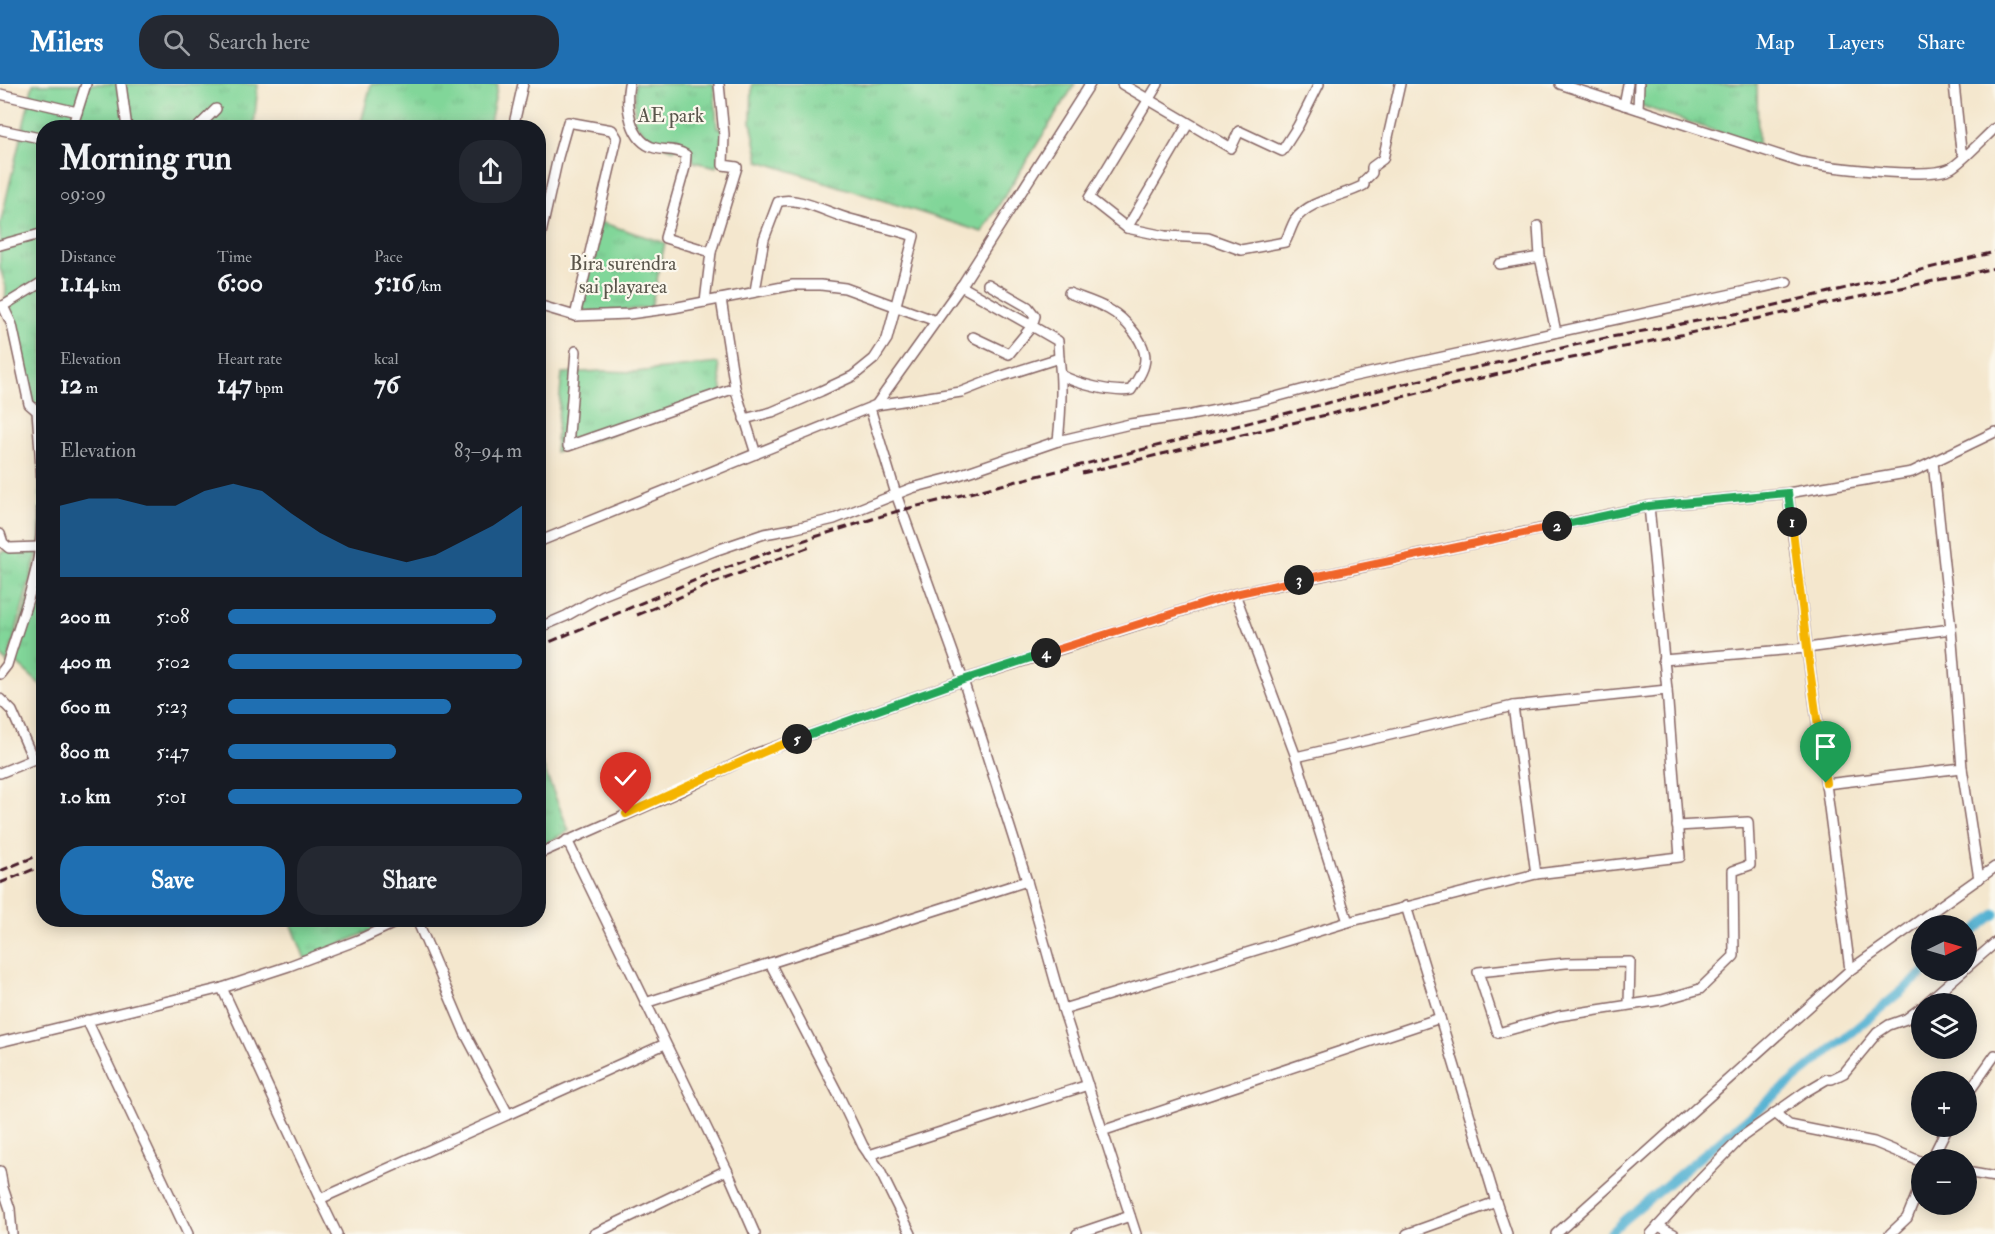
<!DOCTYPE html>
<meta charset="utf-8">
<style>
body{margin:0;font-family:"IM FELL Double Pica",serif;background:#242831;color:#f1f3f6;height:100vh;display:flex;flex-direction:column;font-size:22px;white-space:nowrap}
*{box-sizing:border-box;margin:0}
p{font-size:20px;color:#9ea1a6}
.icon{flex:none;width:33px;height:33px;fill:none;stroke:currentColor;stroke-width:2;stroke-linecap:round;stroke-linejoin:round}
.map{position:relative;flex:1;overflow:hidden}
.side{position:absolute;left:36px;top:36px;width:510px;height:807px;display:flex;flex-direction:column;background:#171b24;border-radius:24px;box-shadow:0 3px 15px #0003}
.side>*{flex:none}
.needle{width:39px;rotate:85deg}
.tools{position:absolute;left:1911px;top:831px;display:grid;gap:12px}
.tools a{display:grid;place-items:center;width:66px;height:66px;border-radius:50%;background:#171b24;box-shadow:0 3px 15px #0003;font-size:30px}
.pin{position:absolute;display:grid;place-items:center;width:51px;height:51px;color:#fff;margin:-62px -26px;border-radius:50% 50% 50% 0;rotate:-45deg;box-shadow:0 0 6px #0007}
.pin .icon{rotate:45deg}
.km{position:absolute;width:30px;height:30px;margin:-15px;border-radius:50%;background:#222;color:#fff;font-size:16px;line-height:30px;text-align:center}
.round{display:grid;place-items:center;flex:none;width:63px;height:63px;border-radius:24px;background:#242831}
.head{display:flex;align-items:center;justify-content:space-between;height:102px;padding:0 24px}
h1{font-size:33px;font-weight:700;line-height:45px}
.figures{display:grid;grid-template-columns:repeat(3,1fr);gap:9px;height:102px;padding:6px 24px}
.figures div{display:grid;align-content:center}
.figures b{font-size:26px;font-weight:700}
.figures small{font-size:16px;font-weight:400}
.figures p{font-size:16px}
.chart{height:168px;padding:12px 24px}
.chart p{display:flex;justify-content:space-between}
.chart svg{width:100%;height:108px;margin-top:6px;fill:#1f6fb2;opacity:.7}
.action{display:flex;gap:12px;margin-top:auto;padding:12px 24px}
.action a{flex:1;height:69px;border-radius:24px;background:#1f6fb2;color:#fff;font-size:24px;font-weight:700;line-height:69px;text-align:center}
.action a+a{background:#242831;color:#f1f3f6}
ul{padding:0 24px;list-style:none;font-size:20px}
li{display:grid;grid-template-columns:96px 72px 1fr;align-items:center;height:45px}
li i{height:15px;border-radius:8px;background:#1f6fb2}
header{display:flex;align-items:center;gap:36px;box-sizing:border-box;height:84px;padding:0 30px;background:#1f6fb2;color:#fff}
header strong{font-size:28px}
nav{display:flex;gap:33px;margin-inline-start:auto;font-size:21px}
.search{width:420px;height:54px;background:#242831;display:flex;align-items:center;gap:15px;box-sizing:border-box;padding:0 21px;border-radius:24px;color:#9ea1a6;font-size:22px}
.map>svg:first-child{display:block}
.grass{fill:url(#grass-tufts);stroke:#667a62;stroke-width:1.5}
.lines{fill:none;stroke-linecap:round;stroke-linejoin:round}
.canal{stroke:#55b2d3;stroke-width:9}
.minor-casing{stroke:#866564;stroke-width:12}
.minor{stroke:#fff;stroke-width:9}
.rail{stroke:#4a1f2b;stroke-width:3;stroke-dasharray:9 4.5;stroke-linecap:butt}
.split-1-casing{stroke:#fff;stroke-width:12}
.split-2-casing{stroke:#fff;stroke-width:12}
.split-3-casing{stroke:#fff;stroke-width:12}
.split-4-casing{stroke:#fff;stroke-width:12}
.split-5-casing{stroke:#fff;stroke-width:12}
.split-6-casing{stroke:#fff;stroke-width:12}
.split-1{stroke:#f5b400;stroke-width:8}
.split-2{stroke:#22a559;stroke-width:8}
.split-3{stroke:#f0652b;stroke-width:8}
.split-4{stroke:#f0652b;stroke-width:8}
.split-5{stroke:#22a559;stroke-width:8}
.split-6{stroke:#f5b400;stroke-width:8}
.labels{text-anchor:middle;stroke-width:4.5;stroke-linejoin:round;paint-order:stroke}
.park-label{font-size:20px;fill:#5a564c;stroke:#fbf7ec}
</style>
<header>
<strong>Milers</strong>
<div class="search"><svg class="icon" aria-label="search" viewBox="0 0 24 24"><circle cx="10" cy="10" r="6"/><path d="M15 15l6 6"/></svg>Search here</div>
<nav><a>Map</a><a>Layers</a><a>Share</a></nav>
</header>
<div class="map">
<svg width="1995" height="1150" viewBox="0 0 1995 1150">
<defs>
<pattern id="grass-tufts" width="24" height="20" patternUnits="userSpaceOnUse" patternTransform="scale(1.5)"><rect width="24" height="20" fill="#81d699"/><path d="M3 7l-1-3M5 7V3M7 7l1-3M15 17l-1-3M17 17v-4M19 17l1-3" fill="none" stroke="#71b784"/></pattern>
</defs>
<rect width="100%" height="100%" fill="#fbf7ec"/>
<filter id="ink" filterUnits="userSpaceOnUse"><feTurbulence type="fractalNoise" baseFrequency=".0167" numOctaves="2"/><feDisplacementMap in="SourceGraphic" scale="12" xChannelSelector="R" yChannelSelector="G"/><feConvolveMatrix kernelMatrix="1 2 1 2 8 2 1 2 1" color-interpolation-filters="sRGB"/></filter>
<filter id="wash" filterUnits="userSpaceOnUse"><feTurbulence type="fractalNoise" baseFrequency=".008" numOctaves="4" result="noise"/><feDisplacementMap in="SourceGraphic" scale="24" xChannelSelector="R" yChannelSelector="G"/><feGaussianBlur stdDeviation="1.35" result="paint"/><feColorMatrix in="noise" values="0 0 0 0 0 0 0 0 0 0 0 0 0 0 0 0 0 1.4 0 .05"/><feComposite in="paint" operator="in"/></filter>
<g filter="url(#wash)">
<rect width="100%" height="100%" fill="#f4e7ce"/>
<!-- grass -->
<g class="grass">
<path d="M33 0H258L254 43 44 44 43 603 11 574 39 476 40 331 31 319 5 223 6 203 0 184V141Z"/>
<path d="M371 0H498L489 43H360Z"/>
<path d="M635 0H714L717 44H723L717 83 694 78 690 65 683 61 674 66 652 57 634 38Z"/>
<path d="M752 0H1075L982 148 759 77 751 38Z"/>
<path d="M1637 0H1757L1758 62 1639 21Z"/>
<path d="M600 138 665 159 651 223 629 226 580 228Z"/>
<path d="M718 279 723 311 640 341 555 368 562 289 603 287 636 288Z"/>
<path d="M39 463 7 579 0 570V468Z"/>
<path d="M539 672 569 747 539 763H538Z"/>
<path d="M290 836H396L305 875Z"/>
</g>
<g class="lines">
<!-- canal -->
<g class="canal">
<path d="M1966 854 1995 830"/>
<path d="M1609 1150 1625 1135 1927 886"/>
</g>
</g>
</g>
<g filter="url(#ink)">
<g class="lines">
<defs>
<g id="minor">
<path d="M121 0 127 44"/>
<path d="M629 0C625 21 630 58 655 64 667 67 675 64 686 71L685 83 665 154 711 168"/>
<path d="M1122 0 1231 64 1239 47 1282 67 1298 42 1319 0"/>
<path d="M1158 0 1089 114 1127 144 1188 40"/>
<path d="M1560 0 1800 78C1827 83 1930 96 1951 84 1962 78 1984 54 1995 44"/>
<path d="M1954 0 1961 66 1965 72"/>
<path d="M0 10 77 28"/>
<path d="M1624 21 1628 0"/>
<path d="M1638 25 1639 0"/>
<path d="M72 44 86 0"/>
<path d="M197 44 216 25"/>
<path d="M513 44 523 0"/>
<path d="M2 46 44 55"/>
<path d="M1538 142 1540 173 1556 248"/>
<path d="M1127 144 1165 152 1208 154 1241 166 1285 158C1289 151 1291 143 1295 136 1310 115 1343 113 1364 101V97L1372 89V83L1383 75 1400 0"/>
<path d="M0 161 44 149"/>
<path d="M538 163 558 73 568 38 612 46 617 54 575 232"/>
<path d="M1499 180 1540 173"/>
<path d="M961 202 1032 242 1035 232 1028 223 988 200"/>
<path d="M705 218 711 168 737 83 723 81 724 50 719 0"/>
<path d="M538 221 575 232 629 230 673 224 793 201H821L845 204 936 237"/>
<path d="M0 222H3L12 241 29 320 37 327C40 368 44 410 41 452 38 496 19 539 7 581L0 590"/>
<path d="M3 222 44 197"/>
<path d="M973 253 1009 270 1032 242 1058 257 1059 274"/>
<path d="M576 267 568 362 735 304 721 215"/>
<path d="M1061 291C1077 300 1113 309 1131 306 1135 299 1142 290 1144 281 1150 261 1125 234 1108 225 1096 218 1081 214 1069 209"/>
<path d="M735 304 756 370"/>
<path d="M870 324 896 410 963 596 1027 797 1063 925 1136 1150"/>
<path d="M744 335 772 328 821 307 853 292 874 275 887 255 914 152C893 145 871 141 850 135 830 130 797 111 778 118L764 155 755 207"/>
<path d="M1058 357 1130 340 1191 331 1257 318 1346 294 1787 198"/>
<path d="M1788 409 1807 564 1826 700 1962 684 1951 545 1933 378"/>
<path d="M0 450 3 459 9 464 39 463"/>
<path d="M538 458 876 321 964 198 1090 0"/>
<path d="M1235 510 1296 673"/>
<path d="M538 544 566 532 603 511 714 467 764 450 792 445 834 435 912 404 950 394 1058 357C1061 329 1063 302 1059 274L999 293 961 308 876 321"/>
<path d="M1663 576 1807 564 1951 545"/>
<path d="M0 615 12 627 33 675"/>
<path d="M1513 622 1536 790"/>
<path d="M1962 684 1979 795"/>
<path d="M0 689 44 671"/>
<path d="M1826 700 1850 886"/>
<path d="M567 756 727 1086 755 1150"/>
<path d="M538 770 685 705 755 670 963 596 1235 510 1649 422 1788 409 1912 388 1995 348"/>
<path d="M1406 822 1496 1118 1407 1150"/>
<path d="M417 836 465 949 508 1030"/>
<path d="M1348 838 1536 790 1680 773 1667 606 1649 422"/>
<path d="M770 879 839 1012 863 1062 879 1085 911 1150"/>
<path d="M1966 884 1995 859"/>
<path d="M222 904 320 1115"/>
<path d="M645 919 1027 797"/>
<path d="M1925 920 1964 886"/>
<path d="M1629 921 1630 878 1566 879 1478 888 1498 949 1559 932 1662 916 1700 905 1734 872 1733 787 1750 781 1748 738 1677 742"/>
<path d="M1063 925 1348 838 1296 673 1513 622 1667 606"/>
<path d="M87 936 188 1150"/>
<path d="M0 958 222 904 289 882 358 856 401 836"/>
<path d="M1966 1012 1995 971"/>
<path d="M1775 1029 1789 1041 1874 1058 1922 1078"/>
<path d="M1102 1047 1440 934"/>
<path d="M869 1071 1088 1001"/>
<path d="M1931 1076 1948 1042"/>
<path d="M0 1087 3 1104 10 1125 12 1150"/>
<path d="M1966 1088 1995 1093"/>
<path d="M1496 1118 1507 1150"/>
<path d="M1658 1142 1674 1150"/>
<path d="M337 1150 320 1115 665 960"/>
<path d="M594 1150 727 1086"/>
<path d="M1077 1150 1130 1132"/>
<path d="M1556 1150 1850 886 1995 783"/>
<path d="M1651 1150 1698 1098 1743 1052 1805 1008 1827 995H1832L1844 989 1877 949 1889 941 1906 935 1922 923"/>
<path d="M1890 1150 1907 1134 1922 1097"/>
</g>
</defs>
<!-- minor casing -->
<use href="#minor" class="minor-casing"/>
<!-- minor -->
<use href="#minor" class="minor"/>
<!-- rail -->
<g class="rail">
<path d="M1082 389 1511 287 1995 184"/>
<path d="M637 531 711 500 810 463"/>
<path d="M538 563 712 489 786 462 898 427 1395 302 1606 254 1751 227 1995 168"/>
<path d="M0 787 44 769"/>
<path d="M0 799 44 781"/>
</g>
</g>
</g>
<g class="lines" filter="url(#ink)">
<defs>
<path id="split-1" d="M1792 438 1807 564 1826 699"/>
<path id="split-2" d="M1557 442 1649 422 1788 409 1792 438"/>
<path id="split-3" d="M1299 496 1557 442"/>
<path id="split-4" d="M1046 569 1235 510 1299 496"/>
<path id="split-5" d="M797 655 963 596 1046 569"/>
<path id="split-6" d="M626 730C684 705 739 676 797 655"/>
</defs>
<!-- split-1 casing -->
<use href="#split-1" class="split-1-casing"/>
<!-- split-2 casing -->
<use href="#split-2" class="split-2-casing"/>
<!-- split-3 casing -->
<use href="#split-3" class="split-3-casing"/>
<!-- split-4 casing -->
<use href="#split-4" class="split-4-casing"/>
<!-- split-5 casing -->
<use href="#split-5" class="split-5-casing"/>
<!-- split-6 casing -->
<use href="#split-6" class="split-6-casing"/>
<!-- split-1 -->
<use href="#split-1" class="split-1"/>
<!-- split-2 -->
<use href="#split-2" class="split-2"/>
<!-- split-3 -->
<use href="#split-3" class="split-3"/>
<!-- split-4 -->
<use href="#split-4" class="split-4"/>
<!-- split-5 -->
<use href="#split-5" class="split-5"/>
<!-- split-6 -->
<use href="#split-6" class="split-6"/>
</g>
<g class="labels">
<!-- park labels -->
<g class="park-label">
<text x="671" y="38">AE park</text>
<text x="623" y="186">Bira surendra<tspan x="623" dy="23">sai playarea</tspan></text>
</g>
</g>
</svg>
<div class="tools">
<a><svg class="needle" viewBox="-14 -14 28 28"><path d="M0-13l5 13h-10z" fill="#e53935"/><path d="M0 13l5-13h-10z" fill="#9ea1a6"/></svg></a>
<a><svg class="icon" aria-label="layers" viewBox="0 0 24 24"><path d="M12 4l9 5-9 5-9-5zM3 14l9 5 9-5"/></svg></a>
<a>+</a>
<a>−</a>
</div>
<div class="pin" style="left:1826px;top:699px;background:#1e9e55"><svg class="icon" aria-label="arrive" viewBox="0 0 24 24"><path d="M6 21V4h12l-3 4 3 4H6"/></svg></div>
<div class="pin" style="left:626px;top:730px;background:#d93025"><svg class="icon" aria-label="check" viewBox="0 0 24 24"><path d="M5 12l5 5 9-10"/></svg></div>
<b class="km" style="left:1792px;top:438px">1</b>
<b class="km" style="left:1557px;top:442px">2</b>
<b class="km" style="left:1299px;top:496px">3</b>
<b class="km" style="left:1046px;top:569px">4</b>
<b class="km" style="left:797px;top:655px">5</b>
<section class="side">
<div class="head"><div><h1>Morning run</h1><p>09:09</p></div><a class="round"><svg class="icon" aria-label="share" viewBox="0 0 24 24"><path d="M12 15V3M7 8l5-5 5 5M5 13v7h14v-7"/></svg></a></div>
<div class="figures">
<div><p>Distance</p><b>1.14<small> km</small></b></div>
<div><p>Time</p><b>6:00</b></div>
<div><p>Pace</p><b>5:16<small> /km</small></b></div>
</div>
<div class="figures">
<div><p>Elevation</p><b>12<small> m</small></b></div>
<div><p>Heart rate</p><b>147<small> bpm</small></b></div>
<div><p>kcal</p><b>76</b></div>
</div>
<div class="chart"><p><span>Elevation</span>83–94 m</p>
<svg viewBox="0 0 160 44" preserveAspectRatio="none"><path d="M0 44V15L10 12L20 12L30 15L40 15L50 9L60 6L70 9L80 18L90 26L100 32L110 35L120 38L130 35L140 29L150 23L160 15V44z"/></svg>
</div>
<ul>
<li><b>200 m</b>5:08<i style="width:91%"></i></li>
<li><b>400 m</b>5:02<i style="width:100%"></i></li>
<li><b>600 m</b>5:23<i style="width:76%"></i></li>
<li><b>800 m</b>5:47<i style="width:57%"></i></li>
<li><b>1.0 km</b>5:01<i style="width:100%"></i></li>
</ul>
<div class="action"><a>Save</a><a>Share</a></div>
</section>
</div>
